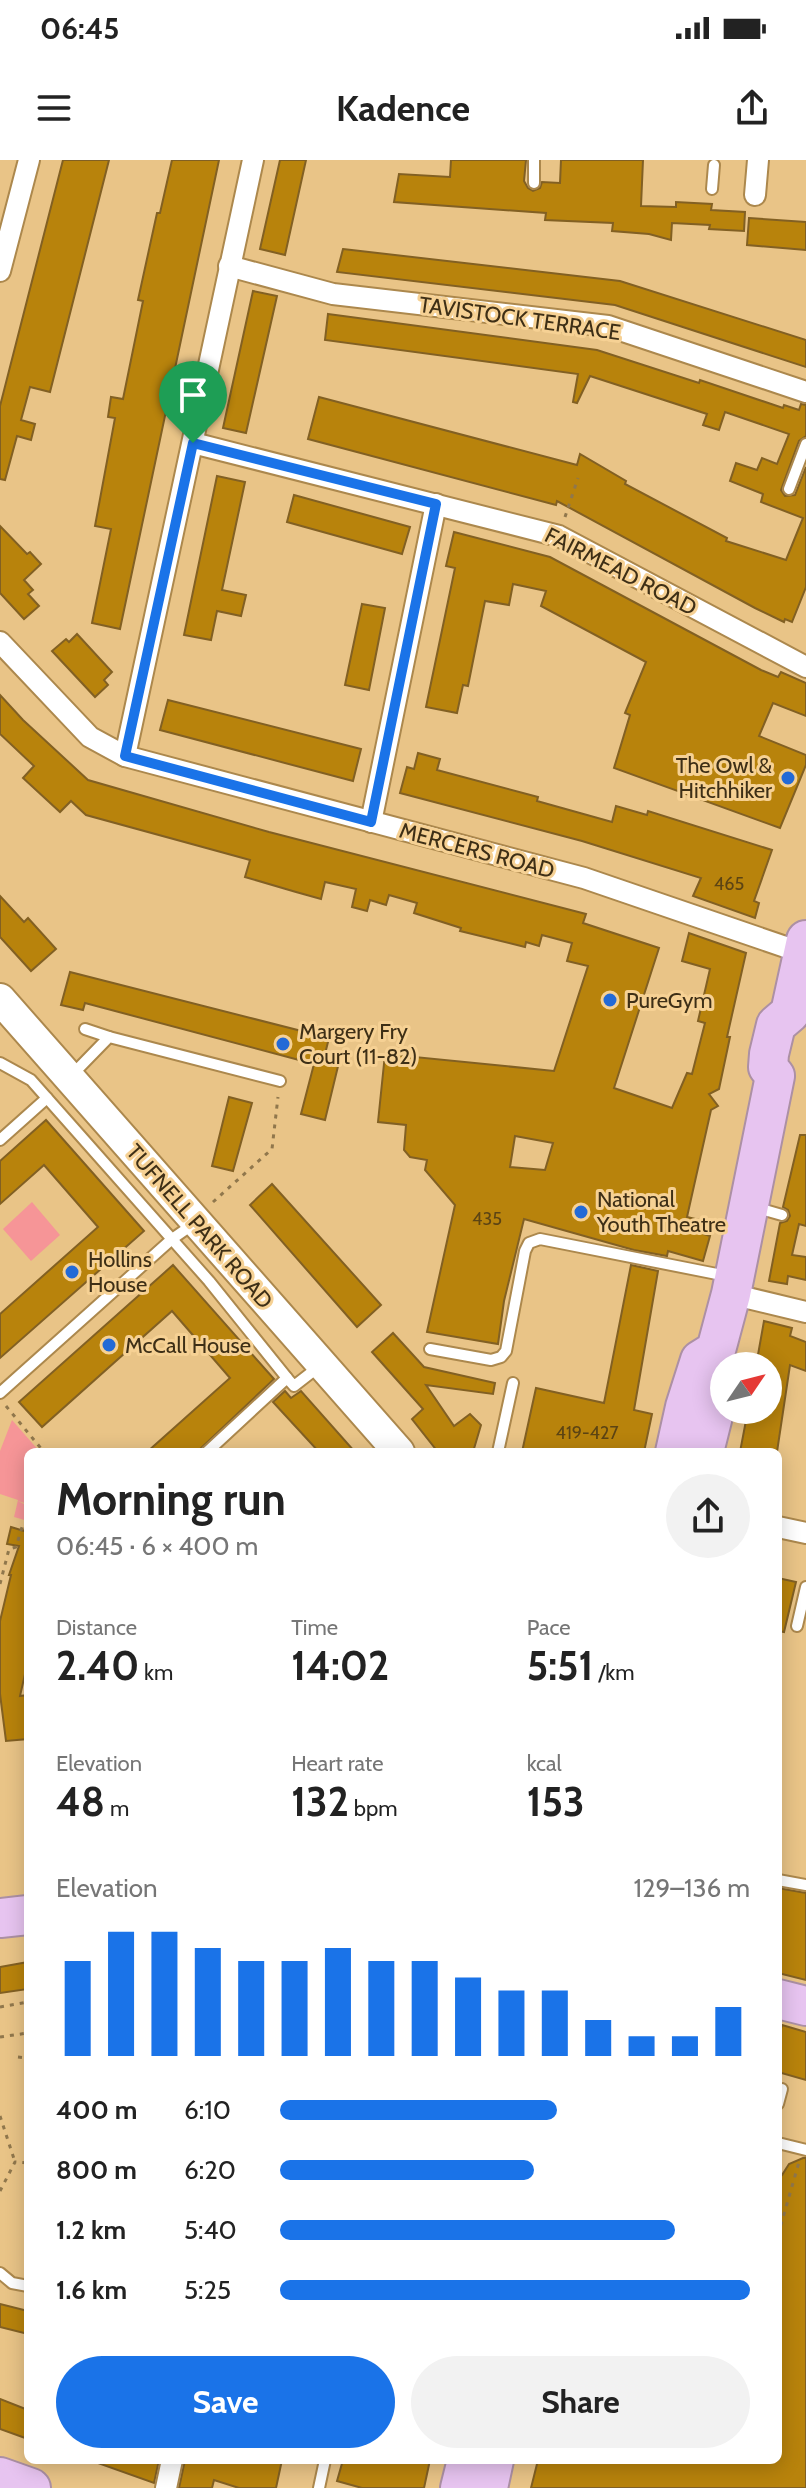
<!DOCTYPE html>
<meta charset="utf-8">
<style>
body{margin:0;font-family:Cabin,sans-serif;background:#f2f2f2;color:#222;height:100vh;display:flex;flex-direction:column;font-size:30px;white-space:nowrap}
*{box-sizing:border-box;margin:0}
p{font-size:26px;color:#767676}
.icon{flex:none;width:44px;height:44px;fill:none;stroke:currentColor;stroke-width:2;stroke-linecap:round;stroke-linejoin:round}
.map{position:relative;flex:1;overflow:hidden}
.details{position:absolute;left:24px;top:1288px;width:758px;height:1016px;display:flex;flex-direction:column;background:#fff;border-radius:12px;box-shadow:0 4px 20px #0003}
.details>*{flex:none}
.needle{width:52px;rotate:55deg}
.tools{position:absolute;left:710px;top:1192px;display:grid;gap:16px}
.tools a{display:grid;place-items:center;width:72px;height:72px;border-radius:50%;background:#fff;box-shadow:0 4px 20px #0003;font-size:40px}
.pin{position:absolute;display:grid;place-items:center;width:68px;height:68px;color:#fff;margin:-82px -34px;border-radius:50% 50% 50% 0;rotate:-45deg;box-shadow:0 0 8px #0007}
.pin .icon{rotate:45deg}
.round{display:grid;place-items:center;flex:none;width:84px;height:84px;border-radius:42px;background:#f2f2f2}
.overview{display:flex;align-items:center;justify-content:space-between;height:136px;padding:0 32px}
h1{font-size:44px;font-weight:700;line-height:60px}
.stats{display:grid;grid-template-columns:repeat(3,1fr);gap:12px;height:136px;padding:8px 32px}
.stats div{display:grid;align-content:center}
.stats b{font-size:40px;font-weight:700}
.stats small{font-size:22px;font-weight:400}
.stats p{font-size:22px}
.chart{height:224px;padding:16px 32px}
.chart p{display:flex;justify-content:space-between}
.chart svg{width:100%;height:144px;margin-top:8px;stroke:#1a73e8;stroke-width:6}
.primary-button{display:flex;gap:16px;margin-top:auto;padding:16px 32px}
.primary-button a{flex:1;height:92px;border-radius:48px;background:#1a73e8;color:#fff;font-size:32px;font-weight:700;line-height:92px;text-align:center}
.primary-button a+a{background:#f2f2f2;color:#222}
ul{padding:0 32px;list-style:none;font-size:26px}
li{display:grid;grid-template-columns:128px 96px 1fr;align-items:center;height:60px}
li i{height:20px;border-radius:10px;background:#1a73e8}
.status{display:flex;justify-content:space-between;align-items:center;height:56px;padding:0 40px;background:#fff;direction:ltr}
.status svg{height:22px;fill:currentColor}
header{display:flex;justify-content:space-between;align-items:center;height:104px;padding:0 32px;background:#fff;font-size:36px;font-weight:700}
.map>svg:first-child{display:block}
.green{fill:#f69597}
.building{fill:#b8830c;stroke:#826023;stroke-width:2;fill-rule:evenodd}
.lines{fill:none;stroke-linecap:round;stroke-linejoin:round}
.lane-casing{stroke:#ac884d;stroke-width:14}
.street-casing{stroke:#ac884d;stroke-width:24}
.secondary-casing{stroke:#ac884d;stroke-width:34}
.highway-casing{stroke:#ac90a4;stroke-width:42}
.path{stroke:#90774c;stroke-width:3;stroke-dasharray:4 6;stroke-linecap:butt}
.lane{stroke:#fff;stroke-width:10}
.street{stroke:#fff;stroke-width:20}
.secondary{stroke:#fff;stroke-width:30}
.highway{stroke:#e7c4f0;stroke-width:38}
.route-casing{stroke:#fff;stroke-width:16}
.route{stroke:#1a73e8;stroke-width:10}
.poi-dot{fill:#236ad6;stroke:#f6d194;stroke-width:3}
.labels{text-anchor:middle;stroke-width:6;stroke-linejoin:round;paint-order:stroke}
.number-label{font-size:18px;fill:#5c4414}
.street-label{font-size:22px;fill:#3e2f16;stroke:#f6d194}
.poi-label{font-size:22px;fill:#3e2f16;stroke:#f6d194;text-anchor:start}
</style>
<div class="status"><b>06:45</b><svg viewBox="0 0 49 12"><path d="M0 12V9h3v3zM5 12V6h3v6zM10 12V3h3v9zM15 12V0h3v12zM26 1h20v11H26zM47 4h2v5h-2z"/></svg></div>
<header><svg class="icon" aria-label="menu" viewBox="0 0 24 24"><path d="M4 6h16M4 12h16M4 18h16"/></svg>Kadence<svg class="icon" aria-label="share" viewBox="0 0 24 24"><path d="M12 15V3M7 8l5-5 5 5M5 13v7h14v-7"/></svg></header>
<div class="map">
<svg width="806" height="2328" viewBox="0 0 806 2328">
<rect width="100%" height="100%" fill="#e9c487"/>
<!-- green -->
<g class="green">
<path d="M32 1042 60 1075 31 1101 3 1069Z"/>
<path d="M12 1260 40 1292H28V1344L18 1341 28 1346V1361L14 1357 18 1340 0 1334V1291Z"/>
</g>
<!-- building -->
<g class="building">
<path d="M63 0H109L50 232 30 227 21 260 35 264 31 280 17 276 5 320 0 319V246Z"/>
<path d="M172 0H219L120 469 92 463 111 369 95 366 115 258 108 257 111 237 123 239 143 141 138 140 157 53H160Z"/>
<path d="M280 0H306L285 95 260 89Z"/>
<path d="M451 0H526L524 21 528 28 533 31 540 28 542 22 560 23 561 0H643L641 46 676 47V42L712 44 711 50 745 52 744 71 709 69 710 65 672 63 671 80 649 74 612 71 613 63 545 60 546 53 394 42 399 14 450 17Z"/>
<path d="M749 58 806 62V90L747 85Z"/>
<path d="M343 89 620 121 806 180V207L615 145 337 112Z"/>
<path d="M253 131 277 136 246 273 223 268Z"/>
<path d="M328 154 597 190 699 223 700 220 783 248 784 245 799 250 801 244 806 245V276L799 281 781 330 785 336 795 335 806 307V427L792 462 785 459 784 462 755 448 557 341 556 345 308 279 319 237 577 305 580 294 626 321 625 324 727 378 726 381 786 400 803 358 761 342 763 334 730 321 736 303 757 310 762 298 777 304 789 274 725 252 719 270 703 265 707 254 590 216 577 243 573 242 578 214 325 180Z"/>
<path d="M217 316 245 322 222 430 246 435 241 456 217 451 211 480 184 475Z"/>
<path d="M294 335 410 367 402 394 287 362Z"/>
<path d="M0 366 27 394 30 392 41 404 24 420 33 430 28 434 39 446 24 459 0 433Z"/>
<path d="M454 372 550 397 761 510 778 517 781 512 806 523V556L773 543 759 576 806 595V605L780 668 614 608 630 555 625 553 646 502 541 446 546 431 513 424 509 445 485 441 468 526 463 525 457 553 426 547 455 408 446 406Z"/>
<path d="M362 444 385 448 369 530 345 525Z"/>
<path d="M77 474 112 512 104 520 108 525 95 537 52 491 66 479 69 482Z"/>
<path d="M0 535 23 560 88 620 269 672 586 754 583 763 659 788 614 928 672 948 687 913 692 914 705 863 698 861 710 809 682 801 689 773 746 793 727 877H730L719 929 709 934 718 946 711 950 687 1057 708 1062 704 1074 710 1076 703 1101 668 1091 667 1096 634 1090 524 1059 504 1141 498 1184 427 1172 455 1045 425 1010 427 1000 410 997 404 990 406 965 378 962 385 894 554 911 588 806 567 801 572 783 542 775 539 786 526 782 525 787 460 771 461 768 414 753 417 743 389 735 386 745 370 740 367 751 352 747 356 729 325 722 321 739 296 732 245 717 250 700 86 655 71 641 60 652 23 618 34 606 0 574ZM515 976 553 983 545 1010 510 1007Z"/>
<path d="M168 540 361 589 353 621 160 570Z"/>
<path d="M418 593 440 599 437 610 538 637 537 641 612 662 616 646 647 655 648 651 772 690 754 741 759 743 755 758 693 736 701 718 582 681 400 633 407 607 414 609Z"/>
<path d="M0 736 24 762 28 758 56 789 31 811 0 777Z"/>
<path d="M70 812 329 878 325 894 340 898 325 960 301 954 314 904 85 843 83 850 61 845Z"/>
<path d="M229 937 252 943 233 1011 212 1006Z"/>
<path d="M46 960 144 1071 0 1198V1154L98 1067 44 1005 0 1044V1001Z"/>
<path d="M800 975H806V1066L799 1064 792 1095 806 1097V1120L788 1116 787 1124 769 1121 780 1063 787 1061 790 1056 788 1050 783 1047Z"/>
<path d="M272 1024 381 1145 357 1167 250 1045Z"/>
<path d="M173 1105 274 1219 197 1292H147L230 1218 172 1151 42 1267 19 1242Z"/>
<path d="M631 1105 658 1111 634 1250 652 1254 644 1292H522L536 1228 604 1243Z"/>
<path d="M764 1161 792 1168 790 1176 806 1182V1211L790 1205 777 1292H740L748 1250H768V1206H756Z"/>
<path d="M393 1173 424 1207 495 1223 493 1234 426 1225 454 1266 470 1254 481 1265 473 1292H438L412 1259 423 1249 372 1192Z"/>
<path d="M285 1231 291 1238 301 1231 355 1292H319L273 1242Z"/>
<path d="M11 1367 24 1371 25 1367H28V1501L20 1536 28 1535V1579L6 1581 0 1534V1461L11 1415H9L19 1386 7 1384Z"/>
<path d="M778 1418 796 1422 784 1472 778 1471Z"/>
<path d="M778 1728 806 1733V1820L778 1813Z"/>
<path d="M28 1802V1829L0 1833V1807Z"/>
<path d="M782 1865 806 1872V1920L778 1912V1880Z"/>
<path d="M803 1998H806V2328H531L538 2300H778V2014L782 2015 789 2004Z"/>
<path d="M0 2144 28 2151V2174L0 2167Z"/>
<path d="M0 2239 28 2250V2279L0 2269Z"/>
<path d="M96 2300H159L154 2323 95 2302Z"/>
<path d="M185 2300H282L276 2328H239L214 2320 212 2328H179Z"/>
<path d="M343 2300H430L424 2328H362L337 2321Z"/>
</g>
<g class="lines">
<defs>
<g id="lane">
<path d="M534 0V23"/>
<path d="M712 29 714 5"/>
<path d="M789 329 806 284"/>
<path d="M85 869 109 877"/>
<path d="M0 903 31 920 209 1121 287 1218"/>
<path d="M71 916 109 877 280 921"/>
<path d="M0 980 47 938"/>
<path d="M754 1047 782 1055"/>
<path d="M430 1189 491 1200 501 1197 506 1191 525 1091 529 1083 540 1079 727 1116"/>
<path d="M0 1233 172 1079 195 1063"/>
<path d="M207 1292 287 1218 294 1226 321 1205"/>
<path d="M498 1292 513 1223"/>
<path d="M797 1466 806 1427"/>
<path d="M778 1720 806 1725"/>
<path d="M778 1944 782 1929"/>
<path d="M778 1983 806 1990"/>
<path d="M0 2113 12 2123 28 2126"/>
<path d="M319 2328 325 2300"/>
</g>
<g id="street">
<path d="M755 35 758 0"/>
<path d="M229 106 333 134 608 166 806 232"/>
<path d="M0 111 29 0"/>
<path d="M193 283 559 376 806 507"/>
<path d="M0 482 90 577 125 596 584 718 803 793"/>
<path d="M125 596 253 0"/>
<path d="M371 662 436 344"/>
<path d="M731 1134 806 1152"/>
<path d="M778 1367 806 1373"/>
<path d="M166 2328 172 2300"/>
</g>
<path id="secondary" d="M0 839 399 1292"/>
<g id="highway">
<path d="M675 1292 685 1247 700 1200 716 1190 731 1134 775 916 768 907 769 894 776 865 790 853 806 780"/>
<path d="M704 1292 724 1212"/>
<path d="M0 1758 28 1755"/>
<path d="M778 1839 806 1846"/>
<path d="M0 2317 31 2328"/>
<path d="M460 2328 467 2300"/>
<path d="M488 2328 494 2300"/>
</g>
</defs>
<!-- lane casing -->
<use href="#lane" class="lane-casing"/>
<!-- street casing -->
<use href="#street" class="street-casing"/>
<!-- secondary casing -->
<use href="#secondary" class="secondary-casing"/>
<!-- highway casing -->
<use href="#highway" class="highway-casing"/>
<!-- path -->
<g class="path">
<path d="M565 357 578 318"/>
<path d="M213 1042 272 989 278 937"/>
<path d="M6 1246 44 1292"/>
<path d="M0 1424 9 1389 16 1387 23 1364 28 1365"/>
<path d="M0 1847 28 1842"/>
<path d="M0 1877 28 1873"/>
<path d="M18 1897 28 1898"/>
<path d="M0 1956 15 2002"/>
<path d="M0 2031 15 2002 28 2003"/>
<path d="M778 2075 799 2002"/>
</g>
<!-- lane -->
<use href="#lane" class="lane"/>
<!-- street -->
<use href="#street" class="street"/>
<!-- secondary -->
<use href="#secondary" class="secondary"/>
<!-- highway -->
<use href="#highway" class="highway"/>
</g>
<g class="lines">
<defs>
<path id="route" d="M193 283 436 344 371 662 125 596Z"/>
</defs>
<!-- route casing -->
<use href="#route" class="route-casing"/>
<!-- route -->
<use href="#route" class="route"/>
</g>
<!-- markers -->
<g class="poi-dot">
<circle cx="788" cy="618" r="8"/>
<circle cx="610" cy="840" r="8"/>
<circle cx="283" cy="884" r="8"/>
<circle cx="581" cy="1052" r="8"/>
<circle cx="72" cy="1112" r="8"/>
<circle cx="109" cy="1185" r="8"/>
</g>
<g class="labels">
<!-- number labels -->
<g class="number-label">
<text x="729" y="730">465</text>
<text x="487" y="1065">435</text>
<text x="587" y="1279">419-427</text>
</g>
<!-- street labels -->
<g class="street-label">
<text transform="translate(520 158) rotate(8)" y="8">TAVISTOCK TERRACE</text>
<text transform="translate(621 411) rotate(27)" y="8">FAIRMEAD ROAD</text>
<text transform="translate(477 690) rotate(15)" y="8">MERCERS ROAD</text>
<text transform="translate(200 1066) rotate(49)" y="8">TUFNELL PARK ROAD</text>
</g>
<!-- poi labels -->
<g class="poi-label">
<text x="772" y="613" text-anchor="end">The Owl &amp;<tspan x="772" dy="25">Hitchhiker</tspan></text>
<text x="626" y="848">PureGym</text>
<text x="299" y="879">Margery Fry<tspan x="299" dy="25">Court (11-82)</tspan></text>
<text x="597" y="1047">National<tspan x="597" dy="25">Youth Theatre</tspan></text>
<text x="88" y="1107">Hollins<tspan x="88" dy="25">House</tspan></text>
<text x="125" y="1193">McCall House</text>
</g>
</g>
</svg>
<div class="tools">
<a><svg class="needle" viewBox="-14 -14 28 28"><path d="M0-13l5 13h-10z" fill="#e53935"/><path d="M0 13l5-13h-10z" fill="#767676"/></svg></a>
</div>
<div class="pin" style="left:193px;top:283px;background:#1e9e55"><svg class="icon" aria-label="arrive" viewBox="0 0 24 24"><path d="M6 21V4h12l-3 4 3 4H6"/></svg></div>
<section class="details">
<div class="overview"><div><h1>Morning run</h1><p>06:45 · 6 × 400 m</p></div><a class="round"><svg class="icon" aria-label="share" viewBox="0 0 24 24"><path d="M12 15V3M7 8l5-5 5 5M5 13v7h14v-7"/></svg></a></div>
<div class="stats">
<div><p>Distance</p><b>2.40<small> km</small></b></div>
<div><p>Time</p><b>14:02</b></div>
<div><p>Pace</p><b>5:51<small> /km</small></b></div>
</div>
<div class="stats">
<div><p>Elevation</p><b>48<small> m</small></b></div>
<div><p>Heart rate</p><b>132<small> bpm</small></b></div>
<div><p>kcal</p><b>153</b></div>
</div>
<div class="chart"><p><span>Elevation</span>129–136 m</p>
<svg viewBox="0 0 160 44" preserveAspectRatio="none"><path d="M5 44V15M15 44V6M25 44V6M35 44V11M45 44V15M55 44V15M65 44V11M75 44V15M85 44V15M95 44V20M105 44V24M115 44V24M125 44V33M135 44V38M145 44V38M155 44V29"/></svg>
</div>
<ul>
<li><b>400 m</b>6:10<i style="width:59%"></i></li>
<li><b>800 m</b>6:20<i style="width:54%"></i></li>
<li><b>1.2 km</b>5:40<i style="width:84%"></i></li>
<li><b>1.6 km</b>5:25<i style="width:100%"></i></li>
</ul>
<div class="primary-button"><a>Save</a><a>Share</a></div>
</section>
</div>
